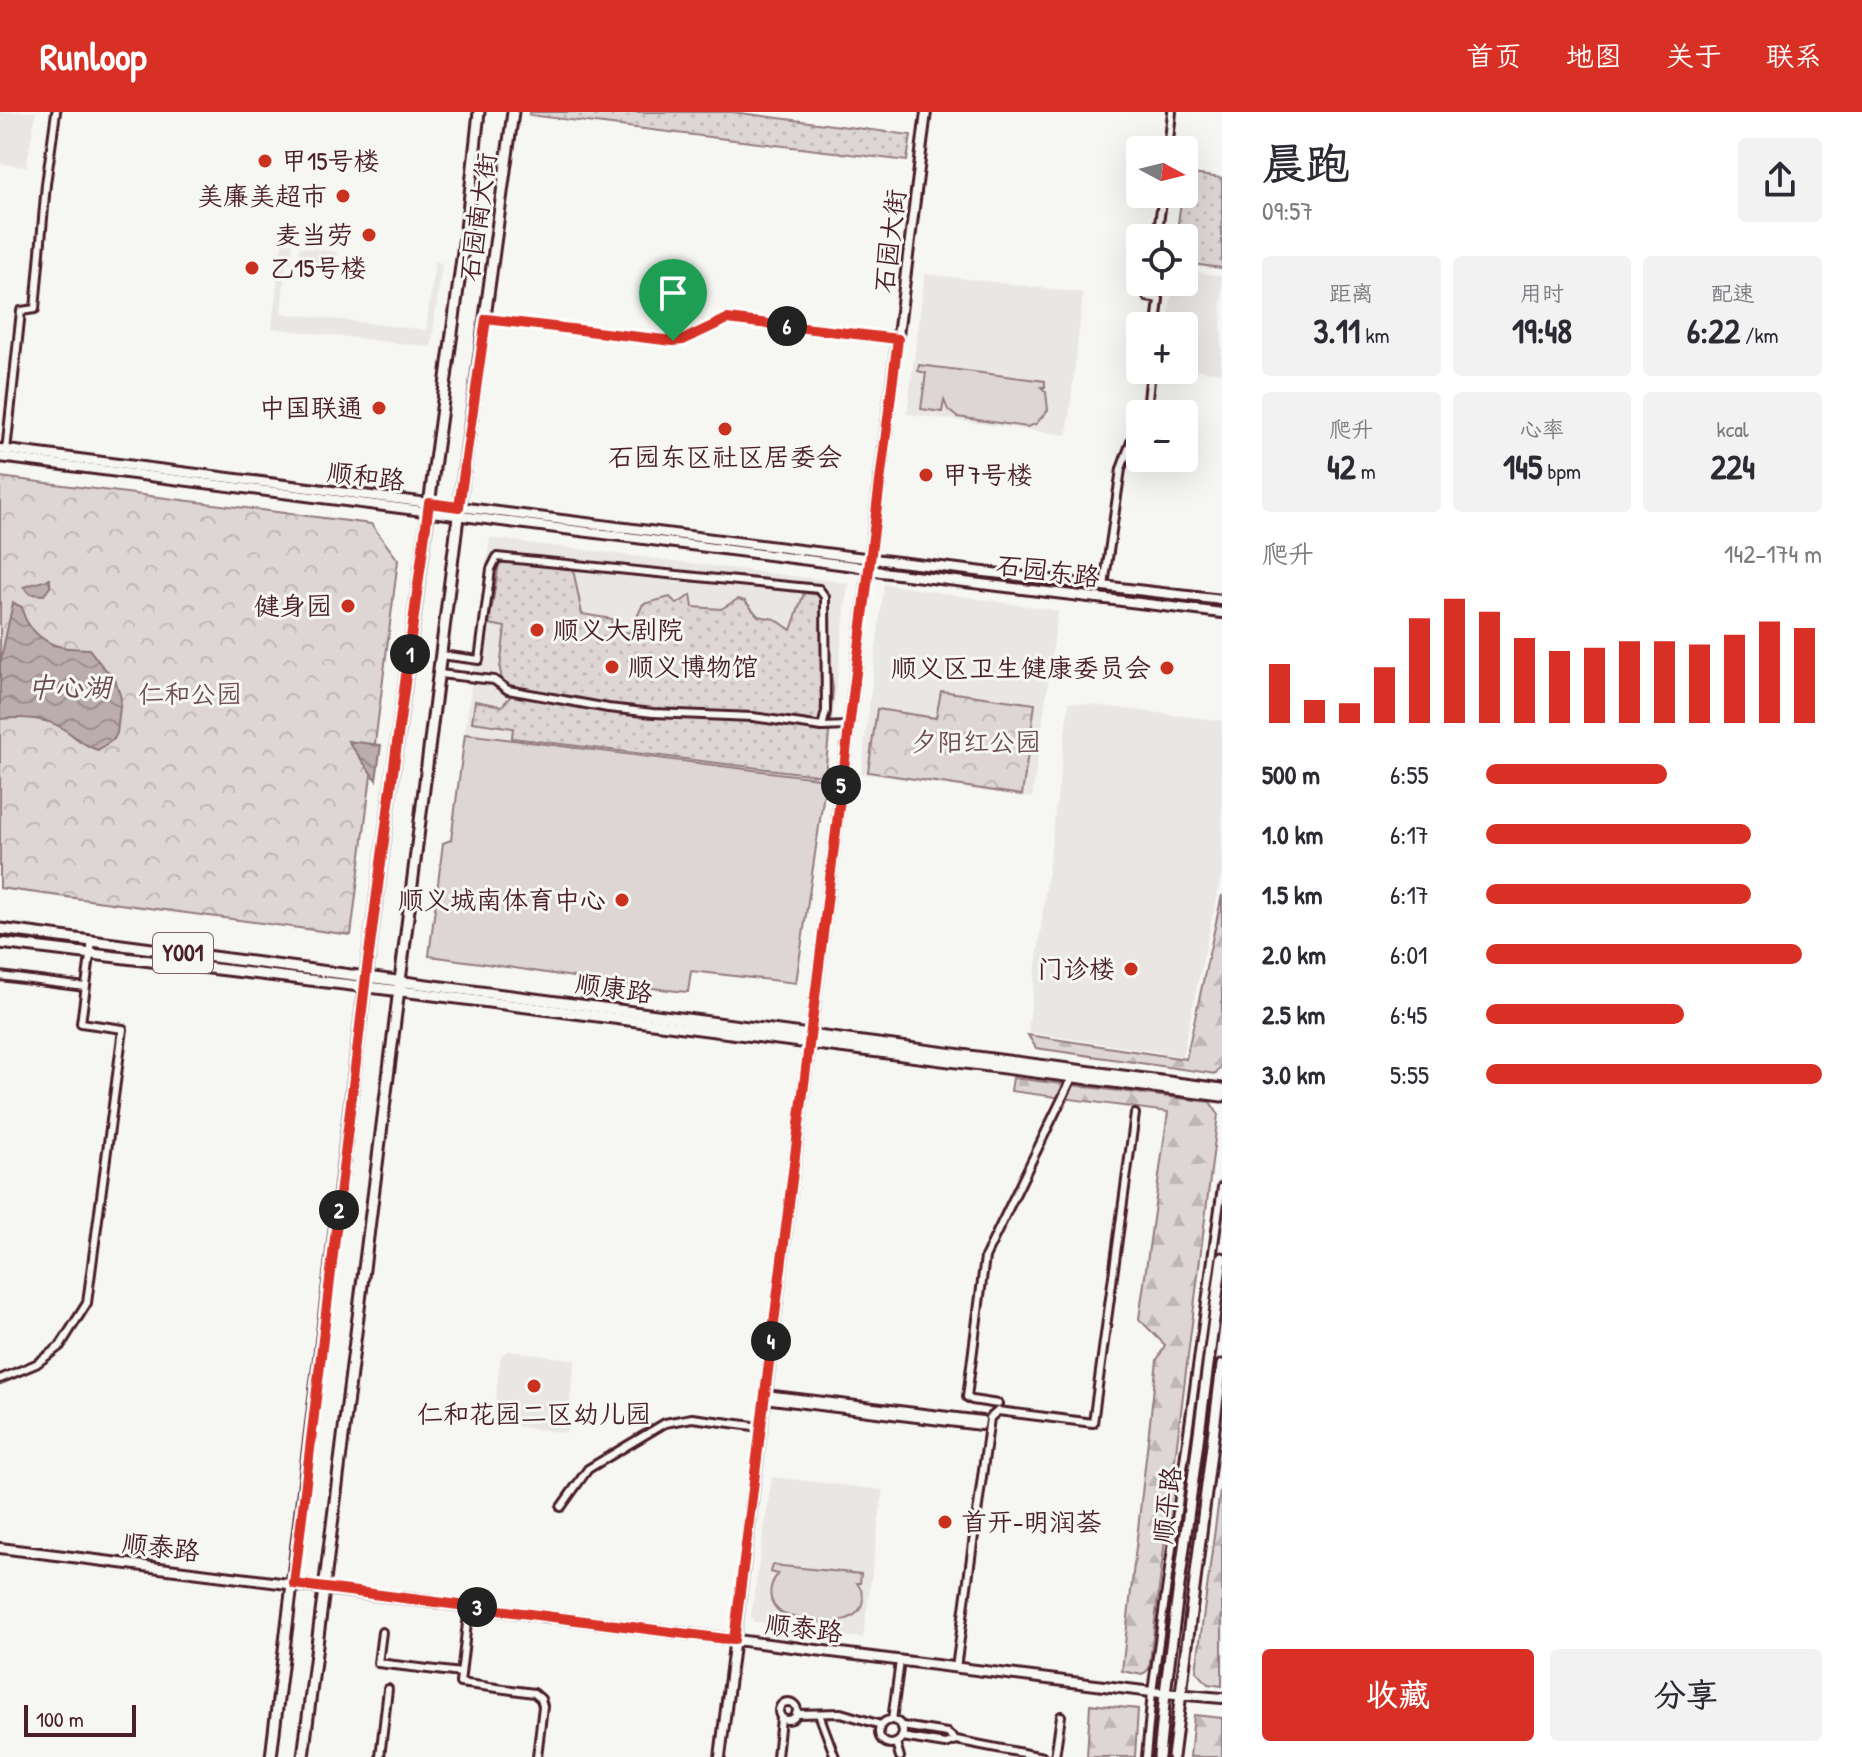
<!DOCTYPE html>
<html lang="zh">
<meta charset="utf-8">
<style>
body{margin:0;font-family:"Patrick Hand","LXGW WenKai TC",sans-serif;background:#f2f2f3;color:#2b2b33;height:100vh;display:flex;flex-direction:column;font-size:30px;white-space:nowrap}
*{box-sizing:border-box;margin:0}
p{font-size:26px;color:#7c7c81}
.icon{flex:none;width:44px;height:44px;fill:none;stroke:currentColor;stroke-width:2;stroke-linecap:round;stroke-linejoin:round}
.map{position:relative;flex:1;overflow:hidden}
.side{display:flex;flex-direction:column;background:#fff;width:640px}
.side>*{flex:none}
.needle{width:52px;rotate:97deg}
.fabs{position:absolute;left:1126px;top:24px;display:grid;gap:16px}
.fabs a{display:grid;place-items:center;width:72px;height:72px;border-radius:8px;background:#fff;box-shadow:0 8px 32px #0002;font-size:40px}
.scale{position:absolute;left:24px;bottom:20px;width:112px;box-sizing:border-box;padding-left:8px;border:4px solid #4a1f2b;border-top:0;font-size:22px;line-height:28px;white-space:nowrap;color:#4a1f2b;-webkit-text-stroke:6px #f6f6f2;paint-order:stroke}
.pin{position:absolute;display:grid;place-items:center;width:68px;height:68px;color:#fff;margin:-82px -34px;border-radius:50% 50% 50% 0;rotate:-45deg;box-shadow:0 0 8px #0007}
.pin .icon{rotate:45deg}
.km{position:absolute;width:40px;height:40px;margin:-20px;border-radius:50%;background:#222;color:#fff;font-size:22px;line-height:40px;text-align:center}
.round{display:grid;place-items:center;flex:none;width:84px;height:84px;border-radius:8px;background:#f2f2f3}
.headline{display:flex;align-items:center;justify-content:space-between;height:136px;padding:0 40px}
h1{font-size:44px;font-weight:700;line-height:60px}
.figures{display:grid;grid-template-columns:repeat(3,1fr);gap:12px;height:136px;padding:8px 40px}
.figures div{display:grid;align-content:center;border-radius:8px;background:#f2f2f3;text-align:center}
.figures b{font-size:34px;font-weight:700}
.figures small{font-size:22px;font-weight:400}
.figures p{font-size:22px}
.chart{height:224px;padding:16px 40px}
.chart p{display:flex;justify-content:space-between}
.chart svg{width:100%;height:144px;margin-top:8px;stroke:#d93025;stroke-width:6}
.primary-button{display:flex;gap:16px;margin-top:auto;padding:16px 40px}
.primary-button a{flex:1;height:92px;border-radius:8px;background:#d93025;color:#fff;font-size:32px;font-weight:700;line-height:92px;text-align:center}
.primary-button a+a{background:#f2f2f3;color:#2b2b33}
ul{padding:0 40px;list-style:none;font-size:26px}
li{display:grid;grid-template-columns:128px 96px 1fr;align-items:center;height:60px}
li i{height:20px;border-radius:10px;background:#d93025}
header{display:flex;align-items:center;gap:48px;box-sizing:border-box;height:112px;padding:0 40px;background:#d93025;color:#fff}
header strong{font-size:38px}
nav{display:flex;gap:44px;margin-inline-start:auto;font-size:28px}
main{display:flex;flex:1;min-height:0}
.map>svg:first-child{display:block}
.built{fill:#e9e6e3}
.grass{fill:url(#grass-dots);stroke:#947a80;stroke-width:2}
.forest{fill:url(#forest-firs);stroke:#947a80;stroke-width:2}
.park{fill:url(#park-crowns);stroke:#947a80;stroke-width:2}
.pitch{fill:#ddd6d5;stroke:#947a80;stroke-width:2}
.water{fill:url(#water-waves);stroke:#8e747a;stroke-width:2}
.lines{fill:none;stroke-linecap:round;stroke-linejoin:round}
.street-casing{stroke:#4a1f2b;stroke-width:12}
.secondary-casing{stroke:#4a1f2b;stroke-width:14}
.primary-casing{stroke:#4a1f2b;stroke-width:15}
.street{stroke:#f6f6f2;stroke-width:6}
.secondary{stroke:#f6f6f2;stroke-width:8}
.primary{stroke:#f6f6f2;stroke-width:9}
.route-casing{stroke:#fff;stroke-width:16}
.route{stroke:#d93025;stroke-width:10}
.poi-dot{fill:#c8321e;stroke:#f6f6f2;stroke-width:3}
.labels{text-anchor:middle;stroke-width:6;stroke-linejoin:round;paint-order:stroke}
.shield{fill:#f6f6f2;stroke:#7e6067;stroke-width:2}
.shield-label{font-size:24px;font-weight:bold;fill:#4a1f2b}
.poi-label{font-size:26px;fill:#4a1f2b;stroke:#f6f6f2;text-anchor:end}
.street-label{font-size:26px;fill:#4a1f2b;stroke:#f6f6f2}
.park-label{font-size:26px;fill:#6f4d56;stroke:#f6f6f2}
.water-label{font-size:28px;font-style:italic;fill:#6c4a52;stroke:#f6f6f2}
</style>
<header>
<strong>Runloop</strong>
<nav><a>首页</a><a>地图</a><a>关于</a><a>联系</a></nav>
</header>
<main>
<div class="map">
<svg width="1222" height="1645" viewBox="0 0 1222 1645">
<defs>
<pattern id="grass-dots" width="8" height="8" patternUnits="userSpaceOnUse" patternTransform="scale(2)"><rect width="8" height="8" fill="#ddd6d5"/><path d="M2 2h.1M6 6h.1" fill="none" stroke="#bfb7b7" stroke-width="1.8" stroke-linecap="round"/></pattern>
<pattern id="forest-firs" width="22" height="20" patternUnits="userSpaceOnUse" patternTransform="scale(2)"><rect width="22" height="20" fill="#ddd6d5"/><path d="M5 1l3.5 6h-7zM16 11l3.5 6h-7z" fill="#bfb7b7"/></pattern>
<pattern id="park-crowns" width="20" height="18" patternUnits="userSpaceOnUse" patternTransform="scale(2)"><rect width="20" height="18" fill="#ddd6d5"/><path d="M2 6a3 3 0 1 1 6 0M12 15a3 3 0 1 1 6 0" fill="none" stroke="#bfb7b7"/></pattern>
<pattern id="water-waves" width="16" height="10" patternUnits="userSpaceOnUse" patternTransform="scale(2)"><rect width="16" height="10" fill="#bbadae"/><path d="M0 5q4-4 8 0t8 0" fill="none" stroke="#9a8c8e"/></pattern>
</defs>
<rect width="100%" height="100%" fill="#f6f6f2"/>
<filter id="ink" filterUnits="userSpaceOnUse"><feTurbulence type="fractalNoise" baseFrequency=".0125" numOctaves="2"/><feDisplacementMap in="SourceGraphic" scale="16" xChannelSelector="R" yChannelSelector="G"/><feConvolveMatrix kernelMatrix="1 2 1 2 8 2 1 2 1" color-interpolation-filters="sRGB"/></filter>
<g filter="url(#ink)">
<!-- built -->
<g class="built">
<path d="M0 0H36L26 55 0 51Z"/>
<path d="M282 130 293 132 291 151 286 150 281 201 426 218 435 150 442 151 431 235 272 216Z"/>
<path d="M300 135 337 140 336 146 323 144 321 151 298 148Z"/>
<path d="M1184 159 1222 164 1221 261 1184 256V214H1167L1173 170H1184Z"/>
<path d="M925 162 1083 181 1067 323 907 302Z"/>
<path d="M490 426 848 471 826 667 465 622Z"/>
<path d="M884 472 1058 499 1032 686 861 661Z"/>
<path d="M1069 590 1222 609V760L1182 944 1028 920Z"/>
<path d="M508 1239 575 1248 566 1321 500 1312 502 1301 494 1300 501 1244Z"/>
<path d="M772 1365 883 1378 863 1526 841 1524 818 1515 754 1510 751 1504Z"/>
</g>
<!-- grass -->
<g class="grass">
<path d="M530 0H732L911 23 907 49 529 3Z"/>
<path d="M1185 61 1222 66V156L1184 151V126H1176L1182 82H1184Z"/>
<path d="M504 450 573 457 582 502 612 507 610 521 630 520 643 492 670 485 677 492 691 483 693 495 721 497 738 487 745 489 758 504 775 507 791 518 804 481 821 483 833 577 825 664 512 626 513 616 472 610 475 589 502 594 510 585 508 574 502 569 500 557 505 515 489 512 499 452Z"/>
</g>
<!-- forest -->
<g class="forest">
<path d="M1222 783V953L1216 962 1036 936 1028 923 1186 947Z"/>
<path d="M1013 966 1210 990 1218 1002 1149 1557 1142 1563 1122 1559 1157 1248 1165 1233 1139 1207 1168 1000 1011 979Z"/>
<path d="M1222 1364V1574L1208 1572 1196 1559Z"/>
<path d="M1090 1592 1138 1597 1135 1645H1087Z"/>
<path d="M1194 1603 1222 1606V1645H1190Z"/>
</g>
<!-- park -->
<g class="park">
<path d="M0 365 371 412 398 448 351 823 0 776Z"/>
<path d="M941 579 1035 592 1022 683 868 660 877 597 936 606Z"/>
</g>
<!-- pitch -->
<g class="pitch">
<path d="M919 253 1045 269V275H1041L1046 280 1048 298 1036 312 1027 315 957 305 948 298 944 288 942 300 921 297 926 261 918 259Z"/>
<path d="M465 622 826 667 796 871 691 859 688 880C601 871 516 855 429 844L443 731 451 728Z"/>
<path d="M772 1453 861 1462 860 1471H857C863 1479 865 1486 861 1495 850 1518 803 1509 783 1502 767 1492 767 1475 778 1462L770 1460Z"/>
</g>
<!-- water -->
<g class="water">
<path d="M50 467V475L44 483 30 482 23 475Z"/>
<path d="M13 491 22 495C24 514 43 531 62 535 71 537 80 536 89 537L103 555 114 565 121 586 117 621 114 627 98 638C84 634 77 626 65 618 47 605 21 605 0 607V551Z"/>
<path d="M348 629 381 633 376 668Z"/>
</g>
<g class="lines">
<defs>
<g id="street">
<path d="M1168 38 1172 0"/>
<path d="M1157 126 1163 82"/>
<path d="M1150 170 1147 185 1159 187 1156 214"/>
<path d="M486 207 673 229 683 228 727 207 898 227"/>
<path d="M1142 302 1148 289 1151 258"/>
<path d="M6 339 21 199 35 197 46 72 56 0"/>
<path d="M1104 474 1121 357 1140 305"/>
<path d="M441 543 479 548 491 457 497 445 819 477 825 485 826 599 822 615"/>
<path d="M439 562 494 568 508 578 608 596 653 601 753 605 822 615 848 614"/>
<path d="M0 864 85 875"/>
<path d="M0 1267 36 1252 60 1234 87 1191 123 917 81 911 92 829"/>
<path d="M764 1287 981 1314 982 1308 765 1282"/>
<path d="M998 1292 972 1288 967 1285 985 1145 1072 966"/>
<path d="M561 1395 588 1357 665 1311 692 1306 761 1315"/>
<path d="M469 1494 460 1571 534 1581 541 1587 543 1594 537 1645"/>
<path d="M382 1520 378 1551 461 1561"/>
<path d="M956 1556 990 1306 998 1299 1093 1311 1135 1002"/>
<circle cx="788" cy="1599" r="9"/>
<path d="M796 1602 841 1601 881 1613"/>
<path d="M819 1602 835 1645"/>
<circle cx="891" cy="1620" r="12"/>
<path d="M892 1608 900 1549"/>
<path d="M902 1625 945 1632 956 1628 947 1621 902 1614"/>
<path d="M956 1628 1043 1645"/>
<path d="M896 1631 900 1645"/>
<path d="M380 1645 388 1577"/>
<path d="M777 1645 781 1606"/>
<path d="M1055 1645 1061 1604"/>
<path d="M1146 1645 1152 1580 1222 1075"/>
</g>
<g id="secondary">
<path d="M0 337 856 445 1222 488"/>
<path d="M0 345 855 454 881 460 1222 501"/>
<path d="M0 1436 1152 1580 1222 1586"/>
<path d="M720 1645 926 0"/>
</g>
<g id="primary">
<path d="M0 817 1222 977"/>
<path d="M0 831 418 881 1222 984"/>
<path d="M271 1645 366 864 467 109 479 0"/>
<path d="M303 1645 461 381 513 0"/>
<path d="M1159 1645 1165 1581 1222 1146"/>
<path d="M1173 1645 1222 1253"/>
</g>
</defs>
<!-- street casing -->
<use href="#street" class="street-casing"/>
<!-- secondary casing -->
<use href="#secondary" class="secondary-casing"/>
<!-- primary casing -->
<use href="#primary" class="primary-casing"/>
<!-- street -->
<use href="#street" class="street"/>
<!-- secondary -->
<use href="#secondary" class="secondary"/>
<!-- primary -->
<use href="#primary" class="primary"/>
</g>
</g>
<g class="lines" filter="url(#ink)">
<defs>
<path id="route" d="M486 207 673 229 683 228 727 207 898 227 734 1528 294 1472 366 864 429 391 459 395Z"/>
</defs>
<!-- route casing -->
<use href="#route" class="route-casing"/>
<!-- route -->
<use href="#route" class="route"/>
</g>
<!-- markers -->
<g class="poi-dot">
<circle cx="265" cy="49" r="8"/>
<circle cx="343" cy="84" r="8"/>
<circle cx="369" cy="123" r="8"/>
<circle cx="252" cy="156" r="8"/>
<circle cx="379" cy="296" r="8"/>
<circle cx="725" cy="317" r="8"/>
<circle cx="926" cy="363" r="8"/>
<circle cx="348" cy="494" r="8"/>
<circle cx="537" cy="518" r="8"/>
<circle cx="612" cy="555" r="8"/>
<circle cx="1167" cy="556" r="8"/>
<circle cx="622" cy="788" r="8"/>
<circle cx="1131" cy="857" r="8"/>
<circle cx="534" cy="1274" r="8"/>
<circle cx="945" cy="1410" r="8"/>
</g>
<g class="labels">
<!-- shield labels -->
<rect class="shield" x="153" y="821" width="60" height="40" rx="6"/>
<g class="shield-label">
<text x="183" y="849">Y001</text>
</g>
<!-- poi labels -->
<g class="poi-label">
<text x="281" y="58" text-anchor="start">甲15号楼</text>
<text x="327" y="93">美廉美超市</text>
<text x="353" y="132">麦当劳</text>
<text x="268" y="165" text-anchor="start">乙15号楼</text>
<text x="363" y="305">中国联通</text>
<text x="725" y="354" text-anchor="middle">石园东区社区居委会</text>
<text x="942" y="372" text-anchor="start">甲7号楼</text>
<text x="332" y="503">健身园</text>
<text x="553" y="527" text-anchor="start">顺义大剧院</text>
<text x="628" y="564" text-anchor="start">顺义博物馆</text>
<text x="1151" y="565">顺义区卫生健康委员会</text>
<text x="606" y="797">顺义城南体育中心</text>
<text x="1115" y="866">门诊楼</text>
<text x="534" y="1311" text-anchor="middle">仁和花园二区幼儿园</text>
<text x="961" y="1419" text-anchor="start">首开-明润荟</text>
</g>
<!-- street labels -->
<g class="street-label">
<text transform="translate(478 105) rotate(-82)" y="9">石园南大街</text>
<text transform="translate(890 129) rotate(-83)" y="9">石园大街</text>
<text transform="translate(366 364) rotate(7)" y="9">顺和路</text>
<text transform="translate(1048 459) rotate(7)" y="9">石园东路</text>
<text transform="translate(614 876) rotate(8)" y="9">顺康路</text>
<text transform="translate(1167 1393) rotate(-83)" y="9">顺平路</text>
<text transform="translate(161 1435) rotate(7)" y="9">顺泰路</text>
<text transform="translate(804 1516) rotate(7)" y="9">顺泰路</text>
</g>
<!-- park labels -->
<g class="park-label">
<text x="190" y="591">仁和公园</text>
<text x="976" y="639">夕阳红公园</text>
</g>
<!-- water labels -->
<g class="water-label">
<text x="69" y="585">中心湖</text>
</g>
</g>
</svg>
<div class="fabs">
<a><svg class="needle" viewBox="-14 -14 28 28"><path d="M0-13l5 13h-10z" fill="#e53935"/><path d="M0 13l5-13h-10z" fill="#7c7c81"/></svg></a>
<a><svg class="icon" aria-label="locate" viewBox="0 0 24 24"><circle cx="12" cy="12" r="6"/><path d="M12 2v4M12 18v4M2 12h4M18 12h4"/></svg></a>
<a>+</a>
<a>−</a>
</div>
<div class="scale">100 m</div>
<div class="pin" style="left:673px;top:229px;background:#1e9e55"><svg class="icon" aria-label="arrive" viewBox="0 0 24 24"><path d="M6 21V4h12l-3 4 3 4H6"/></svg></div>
<b class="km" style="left:410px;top:542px">1</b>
<b class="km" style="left:339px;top:1098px">2</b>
<b class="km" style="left:477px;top:1495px">3</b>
<b class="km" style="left:771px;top:1229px">4</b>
<b class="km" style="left:841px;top:673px">5</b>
<b class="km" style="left:787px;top:214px">6</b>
</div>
<section class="side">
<div class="headline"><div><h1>晨跑</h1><p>09:57</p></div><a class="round"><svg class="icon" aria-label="share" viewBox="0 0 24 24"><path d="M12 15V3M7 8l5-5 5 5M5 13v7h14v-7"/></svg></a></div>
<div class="figures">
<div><p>距离</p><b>3.11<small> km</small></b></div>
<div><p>用时</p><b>19:48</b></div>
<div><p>配速</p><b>6:22<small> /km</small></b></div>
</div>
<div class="figures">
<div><p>爬升</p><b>42<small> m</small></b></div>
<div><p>心率</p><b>145<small> bpm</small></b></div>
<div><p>kcal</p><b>224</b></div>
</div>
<div class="chart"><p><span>爬升</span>142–174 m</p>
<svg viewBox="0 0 160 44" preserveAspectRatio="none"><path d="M5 44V26M15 44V37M25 44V38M35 44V27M45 44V12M55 44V6M65 44V10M75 44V18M85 44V22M95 44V21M105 44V19M115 44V19M125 44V20M135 44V17M145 44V13M155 44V15"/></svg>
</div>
<ul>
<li><b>500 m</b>6:55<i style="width:54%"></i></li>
<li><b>1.0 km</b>6:17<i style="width:79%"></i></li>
<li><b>1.5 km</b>6:17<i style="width:79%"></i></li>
<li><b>2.0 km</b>6:01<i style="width:94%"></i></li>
<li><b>2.5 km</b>6:45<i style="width:59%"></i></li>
<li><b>3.0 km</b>5:55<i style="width:100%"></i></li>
</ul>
<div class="primary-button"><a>收藏</a><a>分享</a></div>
</section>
</main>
